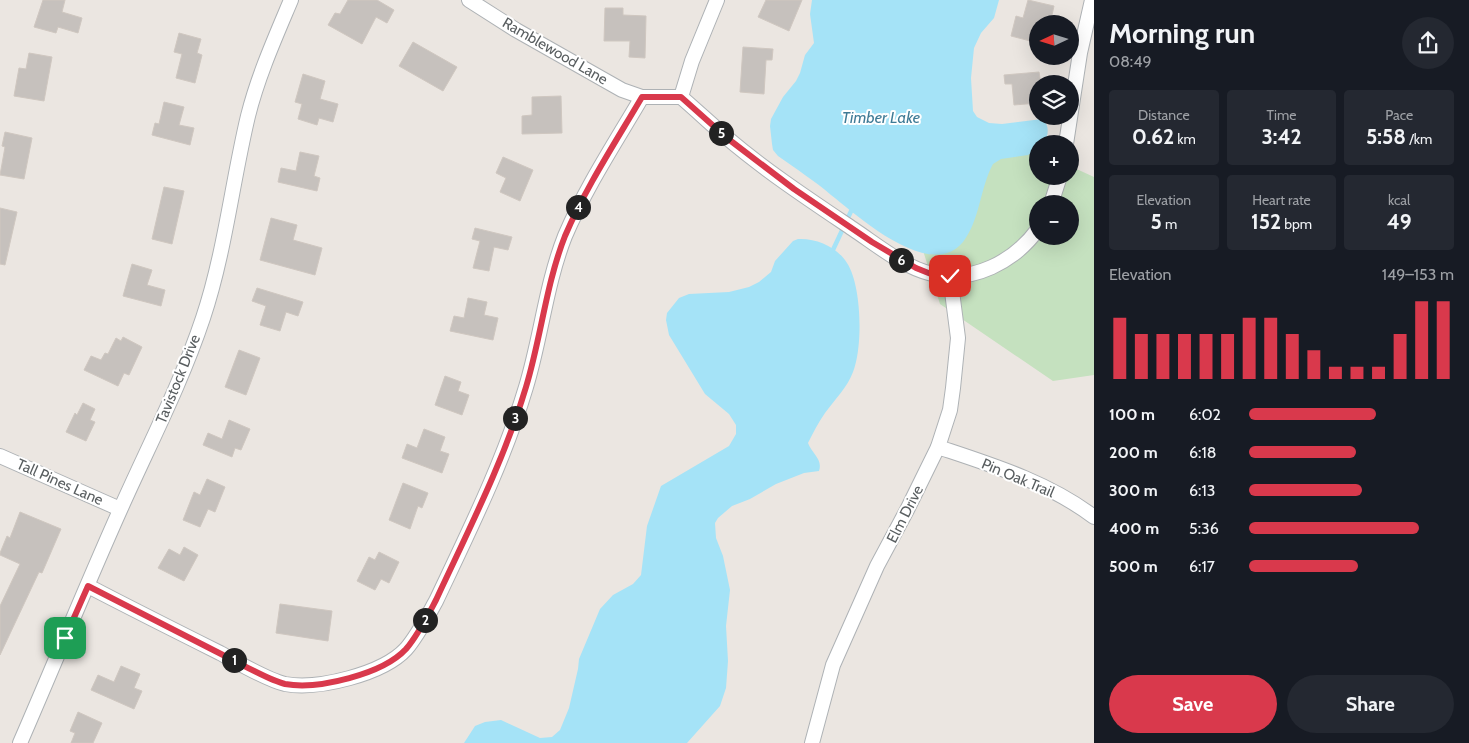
<!DOCTYPE html>
<meta charset="utf-8">
<style>
body{margin:0;font-family:Cabin,sans-serif;background:#242831;color:#f1f3f6;height:100vh;display:flex;flex-direction:column;font-size:19px;white-space:nowrap}
*{box-sizing:border-box;margin:0}
p{font-size:16px;color:#9ea1a6}
.icon{flex:none;width:28px;height:28px;fill:none;stroke:currentColor;stroke-width:2;stroke-linecap:round;stroke-linejoin:round}
.map{position:relative;flex:1;overflow:hidden}
.side{display:flex;flex-direction:column;background:#171b24;width:375px}
.side>*{flex:none}
.needle{width:32px;rotate:266deg}
.fabs{position:absolute;left:1029px;top:15px;display:grid;gap:10px}
.fabs a{display:grid;place-items:center;width:50px;height:50px;border-radius:50%;background:#171b24;box-shadow:0 5px 20px #0002;font-size:25px}
.pin{position:absolute;display:grid;place-items:center;width:42px;height:42px;color:#fff;margin:-21px;border-radius:10px;box-shadow:0 2px 8px #0006}
.km{position:absolute;width:25px;height:25px;margin:-12px;border-radius:50%;background:#222;color:#fff;font-size:14px;line-height:25px;text-align:center}
.round{display:grid;place-items:center;flex:none;width:52px;height:52px;border-radius:26px;background:#242831}
.summary{display:flex;align-items:center;justify-content:space-between;height:85px;padding:0 15px}
h1{font-size:28px;font-weight:800;line-height:38px}
.metrics{display:grid;grid-template-columns:repeat(3,1fr);gap:8px;height:85px;padding:5px 15px}
.metrics div{display:grid;align-content:center;border-radius:5px;background:#242831;text-align:center}
.metrics b{font-size:21px;font-weight:800}
.metrics small{font-size:14px;font-weight:400}
.metrics p{font-size:14px}
.chart{height:140px;padding:10px 15px}
.chart p{display:flex;justify-content:space-between}
.chart svg{width:100%;height:90px;margin-top:5px;stroke:#d9394c;stroke-width:6}
.primary-button{display:flex;gap:10px;margin-top:auto;padding:10px 15px}
.primary-button a{flex:1;height:58px;border-radius:30px;background:#d9394c;color:#fff;font-size:20px;font-weight:800;line-height:58px;text-align:center}
.primary-button a+a{background:#242831;color:#f1f3f6}
ul{padding:0 15px;list-style:none;font-size:16px}
li{display:grid;grid-template-columns:80px 60px 1fr;align-items:center;height:38px}
li i{height:12px;border-radius:6px;background:#d9394c}
main{display:flex;flex:1;min-height:0}
.map>svg:first-child{display:block}
.green{fill:#c5e1bf;fill-rule:evenodd}
.water{fill:#a5e3f7}
.lines{fill:none;stroke-linecap:round;stroke-linejoin:round}
.stream{stroke:#a5e3f7;stroke-width:4.5}
.building{fill:#c6c1bd;stroke:#cfc7c0}
.street-casing{stroke:#aeb2b5;stroke-width:16}
.street{stroke:#fff;stroke-width:14}
.route-casing{stroke:#fff;stroke-width:10}
.route{stroke:#d9394c;stroke-width:6}
.labels{text-anchor:middle;stroke-width:4;stroke-linejoin:round;paint-order:stroke}
.street-label{font-size:15px;fill:#595e60;stroke:#fff}
.water-label{font-size:16px;font-style:italic;fill:#3f7b96;stroke:#fff}
</style>
<main>
<div class="map">
<svg width="1094" height="743" viewBox="0 0 1094 743">
<rect width="100%" height="100%" fill="#ebe6e1"/>
<!-- green -->
<path class="green" d="M952 113 1037 152 1038 176H1070V166L1094 177V375L1053 381 940 304 912 216ZM1038 204H1070V236H1038Z"/>
<!-- water -->
<g class="water">
<path d="M812 0H999L994 18 981 33 974 48 971 78 973 111 977 117 989 123 1002 124 1042 119C1050 125 1049 136 1043 144H1038L1037 149 1028 155 1001 159 993 164C980 188 980 220 963 242 930 282 858 216 831 195 815 181 796 169 778 156L773 150 772 144 770 126 771 119 783 97 796 81 800 73 805 55 814 43 810 14Z"/>
<path d="M798 239C817 238 837 247 847 263 862 286 863 347 853 372 847 388 835 399 825 413 818 423 813 433 808 443 812 454 823 459 819 471L804 473 776 484 750 499 732 506 718 518 715 523 716 538 723 556 730 590 726 626 728 661 726 688 720 706 687 743H464L475 726 485 722 501 720 540 738 552 737 560 730 569 708 578 669 579 659 600 609 613 595 633 584 641 575 647 526 661 486 729 446 736 434V425L729 414 705 394 669 335 666 320 667 313 679 298 689 294 729 292 749 287 759 282 771 272 775 261 793 241Z"/>
</g>
<g class="lines">
<!-- stream -->
<path class="stream" d="M832 252 853 207"/>
</g>
<!-- building -->
<g class="building">
<path d="M43 0H65L62 12 82 18 78 33 58 27 56 33 34 27Z"/>
<path d="M348 0H377L394 10 387 23 376 17 362 44 328 25 335 13 340 14Z"/>
<path d="M766 0H802L789 31 758 17Z"/>
<path d="M1028 0 1054 6 1050 24H1038V43L1011 36 1016 16 1023 18Z"/>
<path d="M605 8H623V15L646 16 645 58 629 57 630 41H604Z"/>
<path d="M179 33 201 39 197 53 202 55 195 83 176 78 182 54 174 52Z"/>
<path d="M413 42 457 67 443 91 399 66Z"/>
<path d="M743 47 773 49 772 60H766L764 94 740 92Z"/>
<path d="M29 53 52 57 44 101 14 96 19 68 26 69Z"/>
<path d="M1039 72 1041 84H1038V103L1014 105 1012 84H1005L1004 75Z"/>
<path d="M303 74 325 81 320 99 338 104 333 122 319 118 317 125 298 119 302 104 295 102Z"/>
<path d="M561 96 562 133 522 134V116L532 115V97Z"/>
<path d="M164 102 184 107 179 125 194 128 190 145 152 135 155 123 159 124Z"/>
<path d="M5 132 32 138 24 179 0 175 5 147 2 146Z"/>
<path d="M300 152 319 156 314 176 320 178 317 191 278 182 281 168 296 171Z"/>
<path d="M503 157 533 170 520 201 500 192 506 178 496 173Z"/>
<path d="M164 187 184 191 172 244 152 239Z"/>
<path d="M0 208 17 212 5 265 0 264Z"/>
<path d="M271 218 297 225 293 240 322 248 315 275 260 260Z"/>
<path d="M475 228 512 237 508 250 494 247 489 271 473 268 480 241 472 239Z"/>
<path d="M132 264 152 270 147 285 165 290 161 306 123 296Z"/>
<path d="M257 288 303 302 298 316 286 312 280 331 260 325 266 306 252 301Z"/>
<path d="M468 298 487 302 484 315 498 318 493 340 450 331 454 316 464 318Z"/>
<path d="M123 337 142 347 129 375 124 373 118 386 84 370 91 356 101 360 105 353 108 354 116 338 121 341Z"/>
<path d="M239 350 260 358 246 395 225 387Z"/>
<path d="M445 376 461 382 458 391 469 395 462 415 435 405Z"/>
<path d="M83 403 95 409 90 420 95 422 86 441 66 432 75 413 77 415Z"/>
<path d="M229 420 250 429 241 450 235 448 232 457 203 445 208 433 222 439Z"/>
<path d="M424 429 445 437 440 451 449 454 442 473 402 458 407 444 417 448Z"/>
<path d="M207 479 225 487 215 512 208 509 200 527 183 520 194 492 200 495Z"/>
<path d="M403 483 428 493 422 508 418 506 410 529 389 520Z"/>
<path d="M20 512 61 529 42 573 39 572 0 655V606L20 564 0 555V553L7 536 10 538Z"/>
<path d="M184 547 198 555 184 581 158 568 169 549 180 555Z"/>
<path d="M379 552 399 562 389 583 381 579 375 590 357 581 369 557 375 560Z"/>
<path d="M280 604 332 611 328 641 276 633Z"/>
<path d="M121 666 140 674 134 688 142 691 134 709 91 690 98 675 114 682Z"/>
<path d="M78 712 102 723 93 743H71L75 733 70 731Z"/>
</g>
<g class="lines">
<defs>
<g id="street">
<path d="M469 0 516 30 622 90 642 97H681"/>
<path d="M681 97C696 110 711 124 726 137 766 171 810 200 853 229 877 245 903 267 932 274 973 283 1014 262 1038 229"/>
<path d="M681 97 692 61 717 0"/>
<path d="M1066 144 1080 53 1092 0"/>
<path d="M1051 204 1060 176"/>
<path d="M938 447C992 465 1048 482 1094 517"/>
<path d="M0 456 120 509"/>
<path d="M88 586C132 609 176 631 220 653 237 662 267 680 285 684 318 690 383 674 406 649 418 635 427 617 436 601 469 531 504 461 526 387 541 338 546 284 565 236 586 187 615 143 642 97"/>
<path d="M20 743C54 665 86 586 121 508 149 445 181 384 203 318 225 252 232 183 248 116 258 76 275 38 291 0"/>
<path d="M812 743 833 665 877 566 907 510 938 447 950 410 953 388 958 338 950 276"/>
</g>
</defs>
<!-- street casing -->
<use href="#street" class="street-casing"/>
<!-- street -->
<use href="#street" class="street"/>
</g>
<g class="lines">
<defs>
<path id="route" d="M65 638 88 586C133 609 178 632 223 655 240 663 268 680 285 684 318 690 383 674 406 649 418 635 427 617 436 600 468 531 504 461 526 387 541 338 546 284 565 236 586 187 615 143 642 97H681L727 138 794 189 872 242 916 268 931 274 950 276"/>
</defs>
<!-- route casing -->
<use href="#route" class="route-casing"/>
<!-- route -->
<use href="#route" class="route"/>
</g>
<g class="labels">
<!-- street labels -->
<g class="street-label">
<text transform="translate(555 51) rotate(30)" y="5">Ramblewood Lane</text>
<text transform="translate(178 379) rotate(-68)" y="5">Tavistock Drive</text>
<text transform="translate(1018 478) rotate(23)" y="5">Pin Oak Trail</text>
<text transform="translate(60 482) rotate(24)" y="5">Tall Pines Lane</text>
<text transform="translate(905 514) rotate(-63)" y="5">Elm Drive</text>
</g>
<!-- water labels -->
<g class="water-label">
<text x="881" y="123">Timber Lake</text>
</g>
</g>
</svg>
<div class="fabs">
<a><svg class="needle" viewBox="-14 -14 28 28"><path d="M0-13l5 13h-10z" fill="#e53935"/><path d="M0 13l5-13h-10z" fill="#9ea1a6"/></svg></a>
<a><svg class="icon" aria-label="layers" viewBox="0 0 24 24"><path d="M12 4l9 5-9 5-9-5zM3 14l9 5 9-5"/></svg></a>
<a>+</a>
<a>−</a>
</div>
<div class="pin" style="left:65px;top:638px;background:#1e9e55"><svg class="icon" aria-label="arrive" viewBox="0 0 24 24"><path d="M6 21V4h12l-3 4 3 4H6"/></svg></div>
<div class="pin" style="left:950px;top:276px;background:#d93025"><svg class="icon" aria-label="check" viewBox="0 0 24 24"><path d="M5 12l5 5 9-10"/></svg></div>
<b class="km" style="left:234px;top:660px">1</b>
<b class="km" style="left:425px;top:620px">2</b>
<b class="km" style="left:515px;top:418px">3</b>
<b class="km" style="left:578px;top:207px">4</b>
<b class="km" style="left:721px;top:133px">5</b>
<b class="km" style="left:901px;top:260px">6</b>
</div>
<section class="side">
<div class="summary"><div><h1>Morning run</h1><p>08:49</p></div><a class="round"><svg class="icon" aria-label="share" viewBox="0 0 24 24"><path d="M12 15V3M7 8l5-5 5 5M5 13v7h14v-7"/></svg></a></div>
<div class="metrics">
<div><p>Distance</p><b>0.62<small> km</small></b></div>
<div><p>Time</p><b>3:42</b></div>
<div><p>Pace</p><b>5:58<small> /km</small></b></div>
</div>
<div class="metrics">
<div><p>Elevation</p><b>5<small> m</small></b></div>
<div><p>Heart rate</p><b>152<small> bpm</small></b></div>
<div><p>kcal</p><b>49</b></div>
</div>
<div class="chart"><p><span>Elevation</span>149–153 m</p>
<svg viewBox="0 0 160 44" preserveAspectRatio="none"><path d="M5 44V14M15 44V22M25 44V22M35 44V22M45 44V22M55 44V22M65 44V14M75 44V14M85 44V22M95 44V30M105 44V38M115 44V38M125 44V38M135 44V22M145 44V6M155 44V6"/></svg>
</div>
<ul>
<li><b>100 m</b>6:02<i style="width:62%"></i></li>
<li><b>200 m</b>6:18<i style="width:52%"></i></li>
<li><b>300 m</b>6:13<i style="width:55%"></i></li>
<li><b>400 m</b>5:36<i style="width:83%"></i></li>
<li><b>500 m</b>6:17<i style="width:53%"></i></li>
</ul>
<div class="primary-button"><a>Save</a><a>Share</a></div>
</section>
</main>
